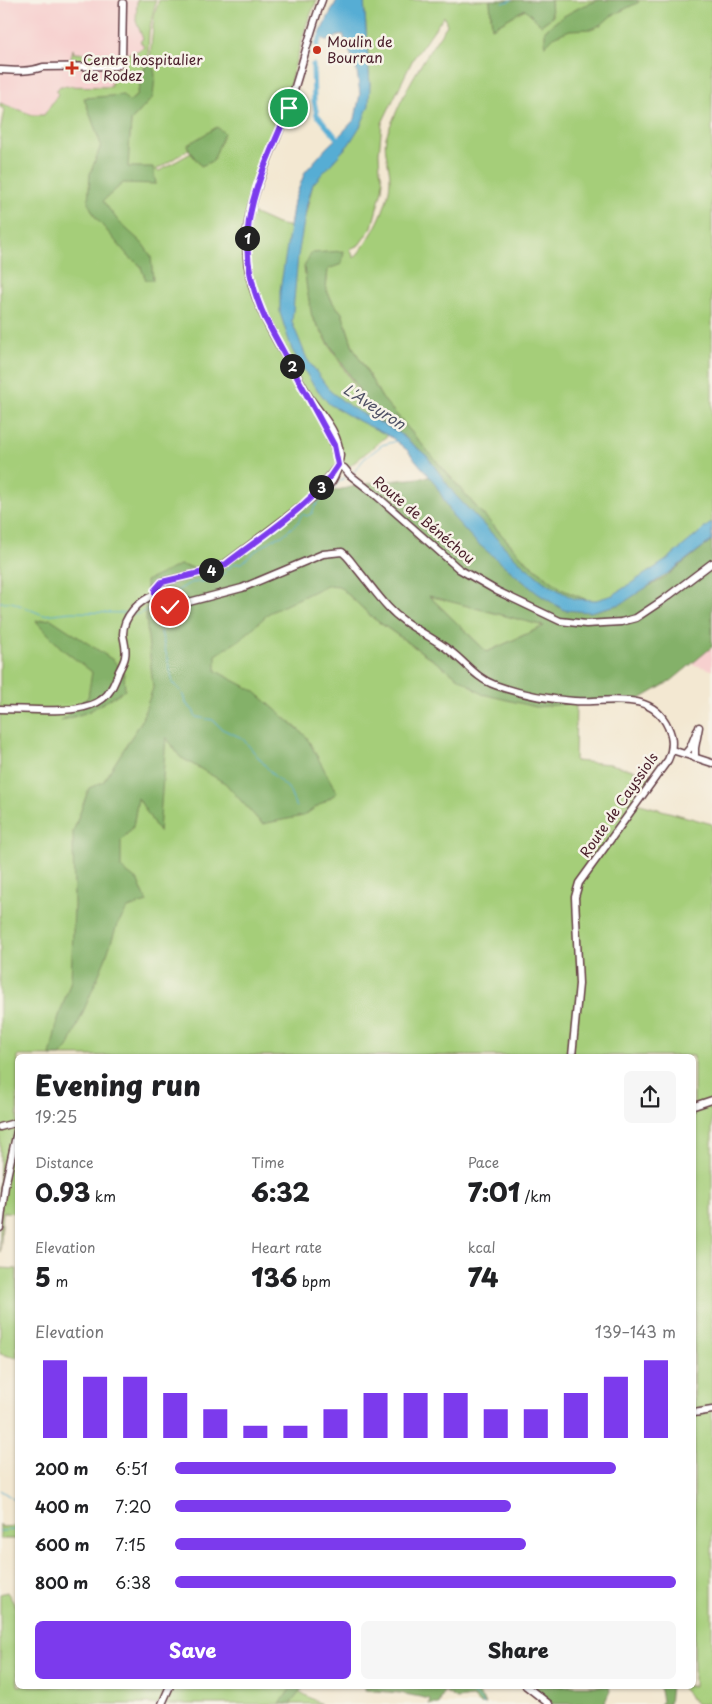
<!DOCTYPE html>
<meta charset="utf-8">
<style>
body{margin:0;font-family:"Playpen Sans",sans-serif;background:#f6f6f6;color:#202124;height:100vh;display:flex;flex-direction:column;font-size:19px;white-space:nowrap}
*{box-sizing:border-box;margin:0}
p{font-size:16px;color:#757577}
.icon{flex:none;width:28px;height:28px;fill:none;stroke:currentColor;stroke-width:2;stroke-linecap:round;stroke-linejoin:round}
.map{position:relative;flex:1;overflow:hidden}
.panel{position:absolute;left:15px;top:1054px;width:681px;height:635px;display:flex;flex-direction:column;background:#fff;border-radius:8px;box-shadow:0 1px 4px #0004}
.panel>*{flex:none}
.pin{position:absolute;display:grid;place-items:center;width:42px;height:42px;color:#fff;margin:-21px;border:2px solid #fff;border-radius:50%;box-shadow:0 1px 5px #0007}
.km{position:absolute;width:25px;height:25px;margin:-12px;border-radius:50%;background:#222;color:#fff;font-size:14px;line-height:25px;text-align:center}
.round{display:grid;place-items:center;flex:none;width:52px;height:52px;border-radius:8px;background:#f6f6f6}
.head{display:flex;align-items:center;justify-content:space-between;height:85px;padding:0 20px}
h1{font-size:28px;font-weight:800;line-height:38px}
.stats{display:grid;grid-template-columns:repeat(3,1fr);gap:8px;height:85px;padding:5px 20px}
.stats div{display:grid;align-content:center}
.stats b{font-size:25px;font-weight:800}
.stats small{font-size:14px;font-weight:400}
.stats p{font-size:14px}
.chart{height:140px;padding:10px 20px}
.chart p{display:flex;justify-content:space-between}
.chart svg{width:100%;height:90px;margin-top:5px;stroke:#7c3aed;stroke-width:6}
.button{display:flex;gap:10px;margin-top:auto;padding:10px 20px}
.button a{flex:1;height:58px;border-radius:8px;background:#7c3aed;color:#fff;font-size:20px;font-weight:800;line-height:58px;text-align:center}
.button a+a{background:#f6f6f6;color:#202124}
ul{padding:0 20px;list-style:none;font-size:16px}
li{display:grid;grid-template-columns:80px 60px 1fr;align-items:center;height:38px}
li i{height:12px;border-radius:6px;background:#7c3aed}
.map>svg:first-child{display:block}
.built{fill:#f7d0cf}
.green{fill:#a5ce79;stroke:#787652;fill-rule:evenodd}
.forest{fill:#84b169;stroke:#67684a;fill-rule:evenodd}
.water{fill:#57add4;stroke:#506680}
.lines{fill:none;stroke-linecap:round;stroke-linejoin:round}
.stream{stroke:#57add4;stroke-width:1}
.canal{stroke:#57add4;stroke-width:5}
.minor-casing{stroke:#633d44;stroke-width:9}
.minor{stroke:#fff;stroke-width:6}
.route-casing{stroke:#fff;stroke-width:10}
.route{stroke:#7c3aed;stroke-width:6}
.poi-dot{fill:#c8321e;stroke:#f7f3e8;stroke-width:2}
.labels{text-anchor:middle;stroke-width:5;stroke-linejoin:round;paint-order:stroke}
.poi-label{font-size:14px;fill:#4a1f2b;stroke:#f7f3e8;text-anchor:start}
.street-label{font-size:14px;fill:#4a1f2b;stroke:#f7f3e8}
.water-label{font-size:15px;font-style:italic;fill:#4f5166;stroke:#f7f3e8}
</style>
<div class="map">
<svg width="712" height="1704" viewBox="0 0 712 1704">
<rect width="100%" height="100%" fill="#f7f3e8"/>
<filter id="ink" filterUnits="userSpaceOnUse"><feTurbulence type="fractalNoise" baseFrequency=".02" numOctaves="2"/><feDisplacementMap in="SourceGraphic" scale="10" xChannelSelector="R" yChannelSelector="G"/><feConvolveMatrix kernelMatrix="1 2 1 2 8 2 1 2 1" color-interpolation-filters="sRGB"/></filter>
<filter id="wash" filterUnits="userSpaceOnUse"><feTurbulence type="fractalNoise" baseFrequency=".0096" numOctaves="4" result="noise"/><feDisplacementMap in="SourceGraphic" scale="20" xChannelSelector="R" yChannelSelector="G"/><feGaussianBlur stdDeviation="1.12" result="paint"/><feColorMatrix in="noise" values="0 0 0 0 0 0 0 0 0 0 0 0 0 0 0 0 0 1.4 0 .05"/><feComposite in="paint" operator="in"/></filter>
<g filter="url(#wash)">
<rect width="100%" height="100%" fill="#f3e8d2"/>
<!-- built -->
<g class="built">
<path d="M0 0H156L149 32 148 57 101 145 0 107Z"/>
<path d="M712 647V670L692 664Z"/>
</g>
<!-- green -->
<g class="green">
<path d="M137 0H156L149 32 148 57 137 95 129 102 128 157 131 121 153 97 152 58H150L154 15 159 0H317L307 23 291 79 290 93 267 149 246 210 277 224 302 229 313 183 349 144 370 85 364 0H490L492 28 525 9 541 25 552 17 551 0H712V153L709 178 712 179V540L663 579 606 608 563 590 525 560 478 509 382 398 353 347 342 313 333 303 326 289 328 269 311 253 312 317 346 372 388 435 314 495 339 586 373 618 433 660 576 703 575 761 610 764 652 775 633 802 712 824V1704H696L680 1686H694V1056H18L17 1213 3 1212 0 1253V131L4 109 0 107V103L33 115H44L58 94 56 91 60 86 111 87 112 70C122 69 123 64 125 55L134 51 136 52 144 47 140 41 143 39 136 21ZM444 16 447 25C427 54 408 83 395 115 392 122 388 130 386 137 383 151 390 165 390 179 390 204 371 240 354 258L350 249 359 245 372 227 382 190 383 181 380 170 379 153 382 123 413 59ZM187 145 201 165 191 153 159 171 156 170 189 149Z"/>
<path d="M73 49 74 53 119 55C119 61 116 63 111 65L110 62 73 61V65L70 62Z"/>
<path d="M428 595 544 626 487 652Z"/>
<path d="M0 1268 17 1269V1358L0 1354Z"/>
<path d="M0 1524 2 1527 17 1526V1539H0Z"/>
<path d="M7 1592 17 1608 18 1686H290L321 1704H0V1594Z"/>
</g>
<!-- forest -->
<g class="forest">
<path d="M490 0H551L552 17 541 25 525 9 492 28Z"/>
<path d="M599 0H637L639 2 611 16 602 24 591 29 570 30 555 36 545 46V30L562 17 580 7Z"/>
<path d="M148 58H152L155 75 153 97 131 121 128 167H153L156 184 123 183 103 201 119 222 142 243 151 256 153 280H146L140 265 129 257 96 218 88 203 90 174 101 145 84 98 123 95 129 102 137 95Z"/>
<path d="M217 127 224 133 213 161 201 166 191 153 187 145Z"/>
<path d="M344 251 342 264 328 269 326 289 333 303 342 313 353 347 382 398 478 509 525 560 563 590 606 608 663 579 712 540V647L671 681 633 703H576L536 707 482 694 373 618 339 586 327 585 269 613 241 639 216 655V671L254 691 306 736 337 793 303 816 262 824 225 783 180 757 166 737 159 832 138 798 133 827 121 841V868L138 881 147 902 128 908 117 925 105 960 68 1048 60 1056H50L58 1019 71 980 74 906 73 832 89 788 103 782 141 722 153 688 146 618V581L180 565 216 572 313 502 314 495 370 483 429 477 427 456 398 432 380 422 312 317 307 290 304 267 311 253ZM429 596 544 626 487 652Z"/>
<path d="M51 619 113 660 124 673 125 690 88 712 61 721 88 697 92 672 62 649 36 621Z"/>
<path d="M292 1686H305L290 1704H280Z"/>
<path d="M365 1686H467L474 1688 486 1704H479L472 1697 457 1699 444 1691 439 1704H429L430 1699 400 1693 365 1690Z"/>
<path d="M531 1686H609L610 1691 604 1704H552Z"/>
<path d="M659 1686H671L669 1704H659L662 1701Z"/>
</g>
<!-- water -->
<path class="water" d="M337 0H364L370 85 369 105 361 125 349 144 313 184 307 204 298 256 292 322 307 359 330 391 352 408 398 432 427 456 455 495 516 559 544 582 574 599 596 600 613 595 665 561 712 522V540L670 572 621 604 590 612 564 610 537 593 476 542 454 518 434 482 407 450 391 437 353 418 329 404 312 383 292 350 280 313V291L294 201 305 172 327 147 341 134 355 119 360 94 357 71 343 34 327 41 322 38 320 33Z"/>
<g class="lines">
<!-- stream -->
<g class="stream">
<path d="M503 3 512 0"/>
<path d="M353 473 364 459 382 445 397 441"/>
<path d="M162 600 190 583 212 580 223 574 233 564 242 563 254 552 275 538 282 536 298 522 302 514 307 516 312 513C314 506 321 498 328 495 334 487 338 482 347 476"/>
<path d="M0 602H12L43 615 71 612 127 613"/>
<path d="M155 606 173 683 182 693 187 705 193 710 196 717 213 720 222 729 242 738 275 777 288 788 294 802 297 807"/>
<path d="M133 614H139L157 604"/>
<path d="M0 1490 18 1502"/>
<path d="M0 1531 18 1530"/>
<path d="M464 1686 484 1704"/>
</g>
<!-- canal -->
<g class="canal">
<path d="M317 45 321 36"/>
<path d="M313 65 314 101 317 115 341 143"/>
</g>
</g>
</g>
<g filter="url(#ink)">
<g class="lines">
<defs>
<g id="minor">
<path d="M0 70C15 71 29 72 43 67L116 66 121 63 122 60 123 3"/>
<path d="M309 397C321 414 339 432 340 455 340 459 338 462 338 466 334 484 327 488 312 498L226 563 212 570 162 582 157 587 155 595C158 602 162 606 170 607L242 588 323 554 342 552C348 556 352 563 357 569 367 581 377 595 388 607 405 626 430 635 450 651 465 662 477 679 495 685 520 694 548 699 574 701 607 703 651 689 668 727 674 739 673 749 668 760L579 883 575 897 579 984 572 1056"/>
<path d="M310 399C289 359 260 321 250 277 235 213 270 163 289 105 301 71 309 34 322 0"/>
<path d="M318 415 334 445 336 453"/>
<path d="M338 465 344 468 350 475 378 497 459 569 497 591 560 621 586 624 621 622 636 618 663 600 712 563"/>
<path d="M316 493 335 469"/>
<path d="M0 709C24 709 62 713 84 707 106 702 112 691 119 671 121 667 124 662 125 657 127 649 124 642 123 634 123 617 139 600 155 595"/>
<path d="M672 750 712 763"/>
<path d="M685 754 690 748 697 731"/>
<path d="M695 758V748L699 727"/>
<path d="M694 1106 712 1100"/>
<path d="M0 1127 18 1122"/>
<path d="M0 1228 5 1186 18 1127"/>
<path d="M694 1413 712 1410"/>
<path d="M526 1686 549 1704"/>
<path d="M162 1704 170 1686"/>
</g>
</defs>
<!-- minor casing -->
<use href="#minor" class="minor-casing"/>
<!-- minor -->
<use href="#minor" class="minor"/>
</g>
</g>
<g class="lines" filter="url(#ink)">
<defs>
<path id="route" d="M170 607C160 606 154 599 155 590L162 582 212 570 226 564C262 536 314 504 338 465L334 445 265 318C227 235 257 185 289 108"/>
</defs>
<!-- route casing -->
<use href="#route" class="route-casing"/>
<!-- route -->
<use href="#route" class="route"/>
</g>
<!-- markers -->
<g class="poi-dot">
<circle cx="317" cy="50" r="5"/>
<path d="M69.5 60.5h5v5h5v5h-5v5h-5v-5h-5v-5h5z"/>
</g>
<g class="labels">
<!-- poi labels -->
<g class="poi-label">
<text x="327" y="47">Moulin de<tspan x="327" dy="16">Bourran</tspan></text>
<text x="83" y="65">Centre hospitalier<tspan x="83" dy="16">de Rodez</tspan></text>
</g>
<!-- street labels -->
<g class="street-label">
<text transform="translate(424 520) rotate(40)" y="5">Route de Bénéchou</text>
<text transform="translate(619 805) rotate(-55)" y="5">Route de Cayssiols</text>
</g>
<!-- water labels -->
<g class="water-label">
<text transform="translate(374 407) rotate(33)" y="5">L'Aveyron</text>
</g>
</g>
</svg>
<div class="pin" style="left:289px;top:108px;background:#1e9e55"><svg class="icon" aria-label="arrive" viewBox="0 0 24 24"><path d="M6 21V4h12l-3 4 3 4H6"/></svg></div>
<div class="pin" style="left:170px;top:607px;background:#d93025"><svg class="icon" aria-label="check" viewBox="0 0 24 24"><path d="M5 12l5 5 9-10"/></svg></div>
<b class="km" style="left:247px;top:238px">1</b>
<b class="km" style="left:292px;top:366px">2</b>
<b class="km" style="left:321px;top:487px">3</b>
<b class="km" style="left:211px;top:570px">4</b>
<section class="panel">
<div class="head"><div><h1>Evening run</h1><p>19:25</p></div><a class="round"><svg class="icon" aria-label="share" viewBox="0 0 24 24"><path d="M12 15V3M7 8l5-5 5 5M5 13v7h14v-7"/></svg></a></div>
<div class="stats">
<div><p>Distance</p><b>0.93<small> km</small></b></div>
<div><p>Time</p><b>6:32</b></div>
<div><p>Pace</p><b>7:01<small> /km</small></b></div>
</div>
<div class="stats">
<div><p>Elevation</p><b>5<small> m</small></b></div>
<div><p>Heart rate</p><b>136<small> bpm</small></b></div>
<div><p>kcal</p><b>74</b></div>
</div>
<div class="chart"><p><span>Elevation</span>139–143 m</p>
<svg viewBox="0 0 160 44" preserveAspectRatio="none"><path d="M5 44V6M15 44V14M25 44V14M35 44V22M45 44V30M55 44V38M65 44V38M75 44V30M85 44V22M95 44V22M105 44V22M115 44V30M125 44V30M135 44V22M145 44V14M155 44V6"/></svg>
</div>
<ul>
<li><b>200 m</b>6:51<i style="width:88%"></i></li>
<li><b>400 m</b>7:20<i style="width:67%"></i></li>
<li><b>600 m</b>7:15<i style="width:70%"></i></li>
<li><b>800 m</b>6:38<i style="width:100%"></i></li>
</ul>
<div class="button"><a>Save</a><a>Share</a></div>
</section>
</div>
